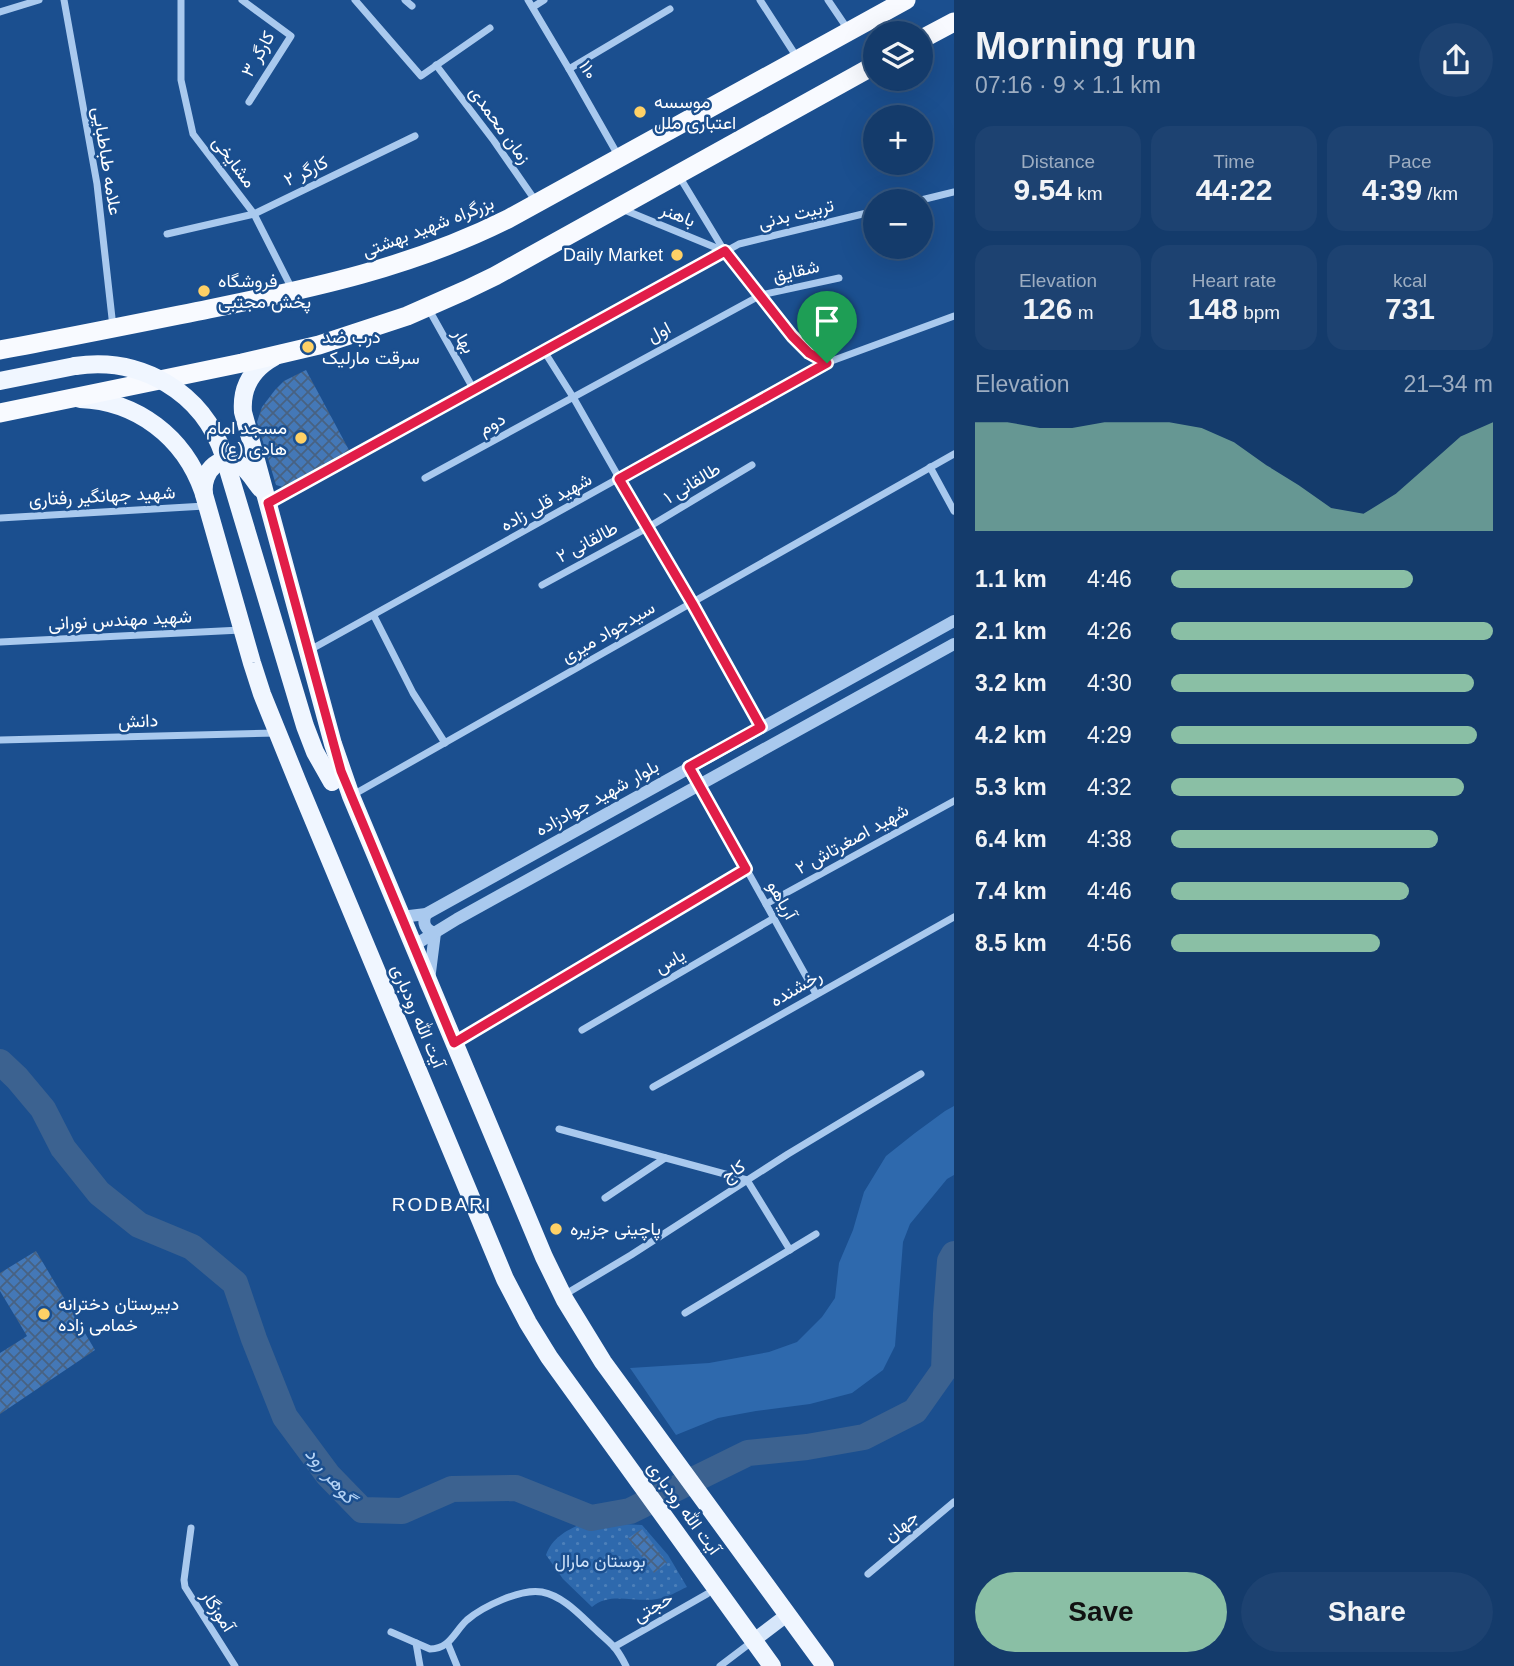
<!DOCTYPE html>
<meta charset="utf-8">
<style>
body{margin:0;font-family:Helvetica,Vazirmatn,sans-serif;background:#1d4271;color:#f1f3f6;height:100vh;display:flex;flex-direction:column;font-size:26px;white-space:nowrap}
*{box-sizing:border-box;margin:0}
p{font-size:23px;color:#9dadc1}
.icon{flex:none;width:38px;height:38px;fill:none;stroke:currentColor;stroke-width:2;stroke-linecap:round;stroke-linejoin:round}
.map{position:relative;flex:1;overflow:hidden}
.details{display:flex;flex-direction:column;background:#143b6b;width:560px}
.details>*{flex:none}
.buttons{position:absolute;left:863px;top:21px;display:grid;gap:14px}
.buttons a{display:grid;place-items:center;width:70px;height:70px;border-radius:50%;background:#143b6b;box-shadow:0 7px 28px #0002,0 0 0 2px #33557e;font-size:35px}
.pin{position:absolute;display:grid;place-items:center;width:60px;height:60px;color:#fff;margin:-72px -30px;border-radius:50% 50% 50% 0;rotate:-45deg;box-shadow:0 0 7px #0007}
.pin .icon{rotate:45deg}
.round{display:grid;place-items:center;flex:none;width:74px;height:74px;border-radius:37px;background:#1d4271}
.overview{display:flex;align-items:center;justify-content:space-between;height:119px;padding:0 21px}
h1{font-size:38px;font-weight:600;line-height:52px}
.metrics{display:grid;grid-template-columns:repeat(3,1fr);gap:10px;height:119px;padding:7px 21px}
.metrics div{display:grid;align-content:center;border-radius:18px;background:#1d4271;text-align:center}
.metrics b{font-size:30px;font-weight:600}
.metrics small{font-size:19px;font-weight:400}
.metrics p{font-size:19px}
.chart{height:196px;padding:14px 21px}
.chart p{display:flex;justify-content:space-between}
.chart svg{width:100%;height:126px;margin-top:7px;fill:#8abfa5;opacity:.7}
.action{display:flex;gap:14px;margin-top:auto;padding:14px 21px}
.action a{flex:1;height:80px;border-radius:42px;background:#8abfa5;color:#111;font-size:28px;font-weight:600;line-height:80px;text-align:center}
.action a+a{background:#1d4271;color:#f1f3f6}
ul{padding:0 21px;list-style:none;font-size:23px}
li{display:grid;grid-template-columns:112px 84px 1fr;align-items:center;height:52px}
li i{height:18px;border-radius:9px;background:#8abfa5}
main{display:flex;flex:1;min-height:0}
.map>svg:first-child{display:block}
.grass{fill:url(#grass-dots)}
.pitch{fill:#2e69ad}
.lines{fill:none;stroke-linecap:round;stroke-linejoin:round}
.river{stroke:#3c6290;stroke-width:26}
.building{fill:url(#building-cross-hatch)}
.minor{stroke:#a9c9ee;stroke-width:7}
.tertiary{stroke:#a9c9ee;stroke-width:12}
.secondary{stroke:#d6e6fa;stroke-width:14}
.primary{stroke:#f0f6ff;stroke-width:18}
.trunk{stroke:#f8faff;stroke-width:19}
.primary-bridge{stroke:#f0f6ff;stroke-width:18}
.route-casing{stroke:#fff;stroke-width:14}
.route{stroke:#e11d48;stroke-width:9}
.poi-dot{fill:#ffd166;stroke:#1b4f8f;stroke-width:2.5}
.labels{text-anchor:middle;stroke-width:5;stroke-linejoin:round;paint-order:stroke}
.street-label{font-size:18px;fill:#fff;stroke:#1b4f8f}
.poi-label{font-size:18px;fill:#fff;stroke:#1b4f8f;text-anchor:start}
.park-label{font-size:18px;fill:#cfe3fa;stroke:#1b4f8f}
.neighbourhood-label{font-size:19px;letter-spacing:2px;fill:#fff;stroke:#1b4f8f}
.water-label{font-size:19px;font-style:italic;fill:#b5d3f5;stroke:#1b4f8f}
</style>
<main>
<div class="map">
<svg width="954" height="1666" viewBox="0 0 954 1666">
<defs>
<pattern id="grass-dots" width="8" height="8" patternUnits="userSpaceOnUse" patternTransform="scale(1.75)"><rect width="8" height="8" fill="#2e69ad"/><path d="M2 2h.1M6 6h.1" fill="none" stroke="#4d80b9" stroke-width="1.8" stroke-linecap="round"/></pattern>
<pattern id="building-cross-hatch" width="8" height="8" patternUnits="userSpaceOnUse" patternTransform="scale(1.75)"><rect width="8" height="8" fill="#4478b7"/><path d="M0 0l8 8M0 8l8-8" fill="none" stroke="#486282"/></pattern>
</defs>
<rect width="100%" height="100%" fill="#1b4f8f"/>
<!-- grass -->
<path class="grass" d="M585 1522 642 1525 668 1555 687 1587C678 1591 667 1598 657 1599 635 1603 610 1591 592 1607L563 1579 546 1555C553 1536 568 1530 585 1522Z"/>
<!-- pitch -->
<path class="pitch" d="M954 1106V1175L947 1179 910 1224 903 1242 895 1346 883 1370 852 1393 810 1404 756 1411 718 1418 676 1435 630 1368 709 1363 769 1352 797 1342 822 1317 835 1298 839 1263 853 1230 864 1192 886 1156 915 1133 945 1111Z"/>
<g class="lines">
<!-- river -->
<path class="river" d="M0 1062 17 1078 43 1109 63 1148 99 1193 139 1225 192 1247 235 1283 254 1339 285 1417 328 1475 362 1510 402 1511 452 1489 516 1488 591 1518 630 1511 748 1453 807 1447 864 1437 915 1411 944 1370 946 1314 950 1261 954 1254"/>
</g>
<!-- building -->
<g class="building">
<path d="M306 370 349 450 283 487 276 485 257 422 262 407 275 390 284 381Z"/>
<path d="M36 1251 95 1350 0 1414V1353L27 1336 0 1291V1273Z"/>
<path d="M642 1529 667 1563 654 1573 628 1538Z"/>
</g>
<g class="lines">
<!-- minor -->
<g class="minor">
<path d="M64 0 97 184 113 327"/>
<path d="M181 0V80L193 134 254 214 293 291"/>
<path d="M242 0 291 36 249 102"/>
<path d="M355 0 421 76 490 28"/>
<path d="M405 0 412 6"/>
<path d="M528 0 569 69 619 157"/>
<path d="M760 0 798 59"/>
<path d="M828 0 849 31"/>
<path d="M533 7 544 0"/>
<path d="M0 12 39 0"/>
<path d="M436 65 494 141 537 203"/>
<path d="M569 69 670 9"/>
<path d="M679 176 725 252 792 336 809 353 826 363"/>
<path d="M917 201 954 192"/>
<path d="M622 209 724 251"/>
<path d="M167 234 254 214 415 136"/>
<path d="M428 308 474 390"/>
<path d="M544 351 573 397 761 727"/>
<path d="M930 467 954 511"/>
<path d="M425 478 761 295 839 278"/>
<path d="M268 503 739 244 875 211"/>
<path d="M0 518 205 506"/>
<path d="M542 585 647 528 752 465"/>
<path d="M374 616 413 693 445 743"/>
<path d="M0 642 241 630"/>
<path d="M308 651 826 363 954 316"/>
<path d="M0 740 277 733"/>
<path d="M699 784 816 994"/>
<path d="M351 796 954 454"/>
<path d="M766 904 954 801"/>
<path d="M582 1030 774 918"/>
<path d="M454 1042 746 869"/>
<path d="M653 1087 954 917"/>
<path d="M559 1129 747 1180 790 1250"/>
<path d="M605 1198 665 1158"/>
<path d="M564 1295 631 1255 788 1154 921 1074"/>
<path d="M685 1313 816 1234"/>
<path d="M191 1528 184 1580 185 1587 235 1666"/>
<path d="M868 1574 954 1502"/>
<path d="M391 1632 430 1649C450 1649 454 1632 467 1620 482 1607 521 1588 542 1592 563 1596 580 1615 595 1629 601 1635 609 1641 615 1648 619 1653 623 1660 626 1666"/>
<path d="M416 1643 420 1666"/>
<path d="M448 1644 457 1666"/>
<path d="M614 1647 707 1594"/>
<path d="M720 1666 753 1641"/>
</g>
<!-- tertiary -->
<g class="tertiary">
<path d="M426 914C422 923 425 930 435 933L429 980"/>
<path d="M401 917 426 914 954 621"/>
<path d="M413 946 457 919 954 644"/>
</g>
<!-- secondary -->
<g class="secondary">
<path d="M689 767 699 784"/>
<path d="M754 1640 787 1615"/>
</g>
<!-- primary -->
<g class="primary">
<path d="M274 357C252 369 241 387 243 412L333 744 351 796 544 1257 565 1300 603 1362 825 1666"/>
<path d="M0 381 75 366"/>
<path d="M80 399C137 401 184 437 203 491L252 663 262 694 298 783 505 1279 528 1323 549 1357 772 1666"/>
<path d="M204 494C201 470 222 450 243 467 250 473 255 482 261 489"/>
</g>
<!-- trunk -->
<g class="trunk">
<path d="M920 40 954 22"/>
<path d="M0 350C70 337 139 323 209 309 314 288 412 267 508 219L906 0"/>
<path d="M0 413 242 363 319 345 407 316 466 290 495 276 875 65"/>
</g>
<!-- primary-bridge -->
<path class="primary-bridge" d="M75 366C141 356 203 392 224 456L305 726 315 752 332 782"/>
</g>
<g class="lines">
<defs>
<path id="route" d="M725 251 792 336 809 353 827 363 619 479 692 603 761 727 689 767 746 869 454 1043 341 771 268 503Z"/>
</defs>
<!-- route casing -->
<use href="#route" class="route-casing"/>
<!-- route -->
<use href="#route" class="route"/>
</g>
<!-- markers -->
<g class="poi-dot">
<circle cx="640" cy="112" r="7"/>
<circle cx="677" cy="255" r="7"/>
<circle cx="204" cy="291" r="7"/>
<circle cx="308" cy="347" r="7"/>
<circle cx="301" cy="438" r="7"/>
<circle cx="556" cy="1229" r="7"/>
<circle cx="44" cy="1314" r="7"/>
</g>
<g class="labels">
<!-- street labels -->
<g class="street-label">
<text transform="translate(258 54) rotate(-61)" y="6">کارگر ۳</text>
<text transform="translate(588 70) rotate(60)" y="6">۱۱۰</text>
<text transform="translate(500 125) rotate(54)" y="6">زمان محمدی</text>
<text transform="translate(107 161) rotate(81)" y="6">علامه طباطبایی</text>
<text transform="translate(234 162) rotate(53)" y="6">مشایخی</text>
<text transform="translate(306 171) rotate(-26)" y="6">کارگر ۲</text>
<text transform="translate(796 214) rotate(-14)" y="6">تربیت بدنی</text>
<text transform="translate(678 215) rotate(22)" y="6">باهنر</text>
<text transform="translate(428 227) rotate(-21)" y="6">بزرگراه شهید بهشتی</text>
<text transform="translate(796 271) rotate(-13)" y="6">شقایق</text>
<text transform="translate(659 332) rotate(-28)" y="6">اول</text>
<text transform="translate(464 341) rotate(60)" y="6">بهار</text>
<text transform="translate(492 424) rotate(-29)" y="6">دوم</text>
<text transform="translate(692 483) rotate(-31)" y="6">طالقانی ۱</text>
<text transform="translate(102 496) rotate(-3)" y="6">شهید جهانگیر رفتاری</text>
<text transform="translate(546 502) rotate(-29)" y="6">شهید قلی زاده</text>
<text transform="translate(587 542) rotate(-28)" y="6">طالقانی ۲</text>
<text transform="translate(120 620) rotate(-3)" y="6">شهید مهندس نورانی</text>
<text transform="translate(608 632) rotate(-30)" y="6">سیدجواد میری</text>
<text transform="translate(138 721) rotate(-2)" y="6">دانش</text>
<text transform="translate(597 798) rotate(-29)" y="6">بلوار شهید جوادزاده</text>
<text transform="translate(852 839) rotate(-29)" y="6">شهید اصغرتاش ۲</text>
<text transform="translate(782 900) rotate(61)" y="6">آریاهو</text>
<text transform="translate(670 961) rotate(-30)" y="6">یاس</text>
<text transform="translate(796 988) rotate(-30)" y="6">رخشنده</text>
<text transform="translate(418 1016) rotate(67)" y="6">آیت الله رودباری</text>
<text transform="translate(733 1171) rotate(-33)" y="6">کاج</text>
<text transform="translate(684 1508) rotate(54)" y="6">آیت الله رودباری</text>
<text transform="translate(901 1526) rotate(-40)" y="6">جهان</text>
<text transform="translate(653 1607) rotate(-30)" y="6">حجتی</text>
<text transform="translate(218 1611) rotate(57)" y="6">آموزگار</text>
</g>
<!-- poi labels -->
<g class="poi-label">
<text x="654" y="108">موسسه<tspan x="654" dy="21">اعتباری ملل</tspan></text>
<text x="663" y="261" text-anchor="end">Daily Market</text>
<text x="218" y="287">فروشگاه<tspan x="218" dy="21">پخش مجتبی</tspan></text>
<text x="322" y="343">درب ضد<tspan x="322" dy="21">سرقت مارلیک</tspan></text>
<text x="287" y="434" text-anchor="end">مسجد امام<tspan x="287" dy="21">هادی (ع)</tspan></text>
<text x="570" y="1235">پاچینی جزیره</text>
<text x="58" y="1310">دبیرستان دخترانه<tspan x="58" dy="21">خمامی زاده</tspan></text>
</g>
<!-- park labels -->
<g class="park-label">
<text x="600" y="1567">بوستان مارال</text>
</g>
<!-- neighbourhood labels -->
<g class="neighbourhood-label">
<text x="442" y="1211">RODBARI</text>
</g>
<!-- water labels -->
<g class="water-label">
<text transform="translate(331 1475) rotate(50)" y="7">گوهر رود</text>
</g>
</g>
</svg>
<div class="buttons">
<a><svg class="icon" aria-label="layers" viewBox="0 0 24 24"><path d="M12 4l9 5-9 5-9-5zM3 14l9 5 9-5"/></svg></a>
<a>+</a>
<a>−</a>
</div>
<div class="pin" style="left:827px;top:363px;background:#1e9e55"><svg class="icon" aria-label="arrive" viewBox="0 0 24 24"><path d="M6 21V4h12l-3 4 3 4H6"/></svg></div>
</div>
<section class="details">
<div class="overview"><div><h1>Morning run</h1><p>07:16 · 9 × 1.1 km</p></div><a class="round"><svg class="icon" aria-label="share" viewBox="0 0 24 24"><path d="M12 15V3M7 8l5-5 5 5M5 13v7h14v-7"/></svg></a></div>
<div class="metrics">
<div><p>Distance</p><b>9.54<small> km</small></b></div>
<div><p>Time</p><b>44:22</b></div>
<div><p>Pace</p><b>4:39<small> /km</small></b></div>
</div>
<div class="metrics">
<div><p>Elevation</p><b>126<small> m</small></b></div>
<div><p>Heart rate</p><b>148<small> bpm</small></b></div>
<div><p>kcal</p><b>731</b></div>
</div>
<div class="chart"><p><span>Elevation</span>21–34 m</p>
<svg viewBox="0 0 160 44" preserveAspectRatio="none"><path d="M0 44V6L10 6L20 8L30 8L40 6L50 6L60 6L70 8L80 13L90 21L100 28L110 36L120 38L130 31L140 21L150 11L160 6V44z"/></svg>
</div>
<ul>
<li><b>1.1 km</b>4:46<i style="width:75%"></i></li>
<li><b>2.1 km</b>4:26<i style="width:100%"></i></li>
<li><b>3.2 km</b>4:30<i style="width:94%"></i></li>
<li><b>4.2 km</b>4:29<i style="width:95%"></i></li>
<li><b>5.3 km</b>4:32<i style="width:91%"></i></li>
<li><b>6.4 km</b>4:38<i style="width:83%"></i></li>
<li><b>7.4 km</b>4:46<i style="width:74%"></i></li>
<li><b>8.5 km</b>4:56<i style="width:65%"></i></li>
</ul>
<div class="action"><a>Save</a><a>Share</a></div>
</section>
</main>
